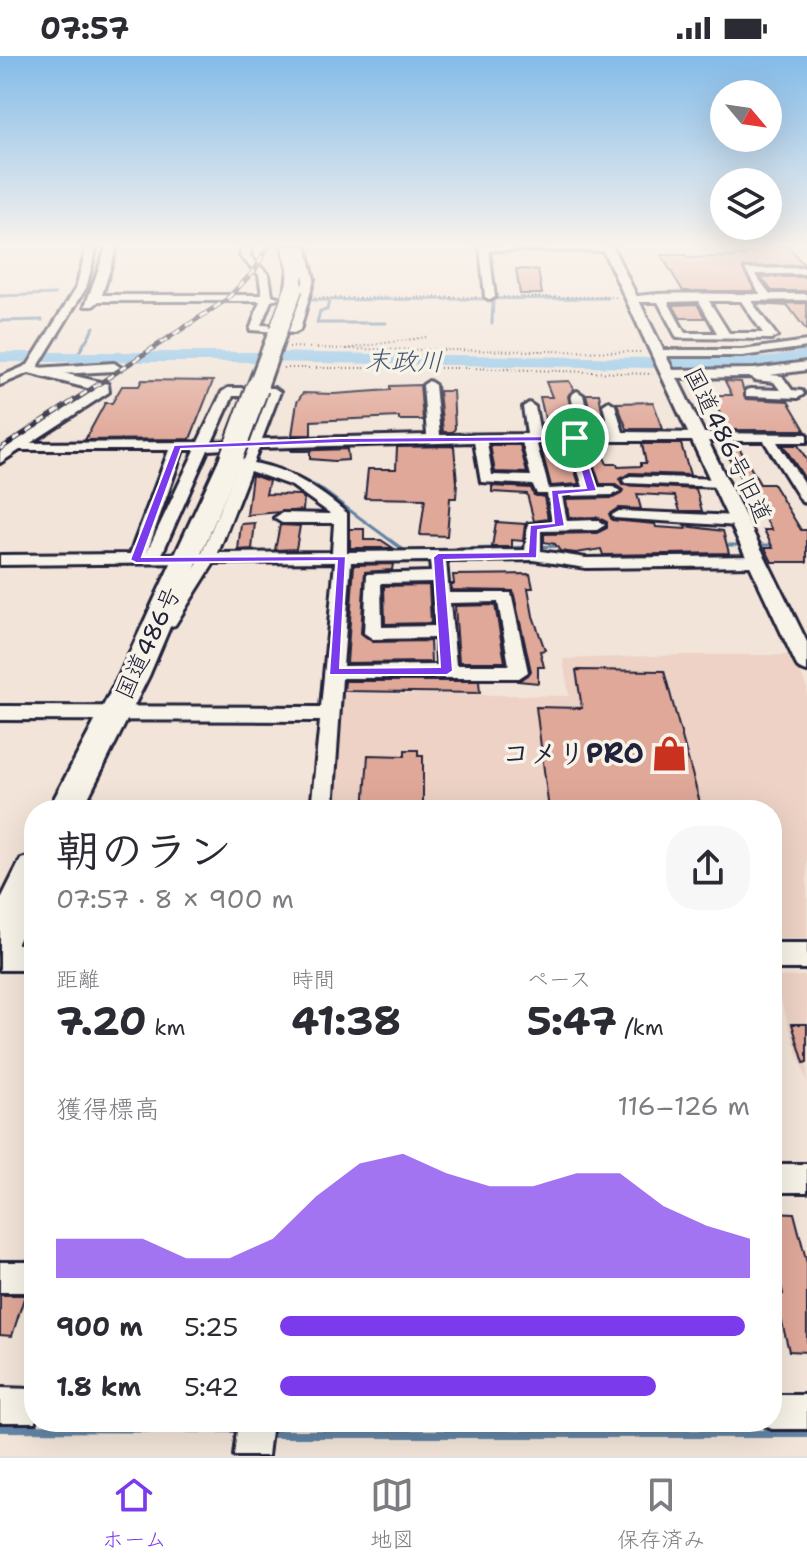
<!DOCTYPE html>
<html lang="ja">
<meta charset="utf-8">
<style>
body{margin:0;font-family:"Shantell Sans","Klee One",sans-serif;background:#f7f7f7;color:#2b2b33;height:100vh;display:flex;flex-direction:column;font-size:30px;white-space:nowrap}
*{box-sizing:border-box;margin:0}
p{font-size:26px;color:#7c7c81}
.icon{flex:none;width:44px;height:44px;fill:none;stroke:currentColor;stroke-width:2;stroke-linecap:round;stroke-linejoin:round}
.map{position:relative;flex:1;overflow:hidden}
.side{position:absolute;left:24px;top:744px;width:758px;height:632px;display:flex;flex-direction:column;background:#fff;border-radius:32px;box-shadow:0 8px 32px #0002}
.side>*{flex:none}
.needle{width:52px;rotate:119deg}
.tools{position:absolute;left:710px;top:24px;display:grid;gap:16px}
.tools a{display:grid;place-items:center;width:72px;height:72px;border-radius:50%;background:#fff;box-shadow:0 8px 32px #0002;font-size:40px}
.pin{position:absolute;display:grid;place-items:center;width:68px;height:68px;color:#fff;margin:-34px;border:4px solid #fff;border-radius:50%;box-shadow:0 2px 8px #0007}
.round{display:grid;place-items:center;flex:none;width:84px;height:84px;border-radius:32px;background:#f7f7f7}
.overview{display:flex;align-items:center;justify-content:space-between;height:136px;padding:0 32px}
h1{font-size:44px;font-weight:700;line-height:60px}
.figures{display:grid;grid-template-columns:repeat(3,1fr);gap:12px;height:136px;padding:8px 32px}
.figures div{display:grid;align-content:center}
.figures b{font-size:40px;font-weight:700}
.figures small{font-size:22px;font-weight:400}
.figures p{font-size:22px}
.chart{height:224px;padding:16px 32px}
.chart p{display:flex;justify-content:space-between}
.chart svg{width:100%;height:144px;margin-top:8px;fill:#7c3aed;opacity:.7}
ul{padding:0 32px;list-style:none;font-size:26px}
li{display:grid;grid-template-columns:128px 96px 1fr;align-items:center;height:60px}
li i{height:20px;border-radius:10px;background:#7c3aed}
.status{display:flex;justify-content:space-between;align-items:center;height:56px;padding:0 40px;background:#fff;direction:ltr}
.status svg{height:22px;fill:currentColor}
.tab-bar{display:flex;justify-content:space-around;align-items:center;height:112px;border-top:2px solid #e1e1e2;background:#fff;font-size:22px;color:#7c7c81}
.tab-bar a{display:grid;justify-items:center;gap:4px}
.tab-bar .selected{color:#7c3aed}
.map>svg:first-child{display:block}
.built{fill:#edd2c5}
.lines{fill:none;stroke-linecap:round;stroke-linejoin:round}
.stream-far2{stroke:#6284a5;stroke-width:3}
.stream-far1{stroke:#6284a5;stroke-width:4}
.stream{stroke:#6284a5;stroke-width:8}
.river{fill:#8cc5eb;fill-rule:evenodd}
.building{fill:#e0a899;stroke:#22223b;stroke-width:2}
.minor-casing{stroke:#22223b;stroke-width:6}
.tertiary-casing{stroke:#22223b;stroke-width:6}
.trunk-casing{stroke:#22223b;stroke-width:6}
.path{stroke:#22223b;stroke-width:2;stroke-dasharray:1 3;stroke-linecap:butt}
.minor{fill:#f7f3e8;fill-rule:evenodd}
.tertiary{fill:#f7f3e8;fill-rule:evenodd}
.trunk{fill:#f7f3e8;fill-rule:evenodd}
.rail-casing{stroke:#22223b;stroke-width:5}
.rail{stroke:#f7f3e8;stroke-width:3;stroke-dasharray:8;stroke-linecap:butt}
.trunk-bridge-far1-casing{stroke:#22223b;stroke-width:20;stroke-linecap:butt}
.trunk-bridge-casing{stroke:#22223b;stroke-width:26;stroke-linecap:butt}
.trunk-bridge-far1{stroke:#f7f3e8;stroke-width:17}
.trunk-bridge{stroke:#f7f3e8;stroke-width:22}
.route{fill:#7c3aed;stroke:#fff;stroke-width:2;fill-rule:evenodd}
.labels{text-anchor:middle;stroke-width:7;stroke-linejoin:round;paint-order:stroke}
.far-street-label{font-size:24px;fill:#22223b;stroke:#f7f3e8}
.far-water-label{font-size:26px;font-style:italic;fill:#425370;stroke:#f7f3e8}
.poi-label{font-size:28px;font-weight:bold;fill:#22223b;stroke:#f7f3e8;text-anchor:end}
</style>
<div class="status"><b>07:57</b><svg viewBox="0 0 49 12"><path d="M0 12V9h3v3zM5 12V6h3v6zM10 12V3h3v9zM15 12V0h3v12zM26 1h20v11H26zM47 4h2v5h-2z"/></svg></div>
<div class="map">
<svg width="807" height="1400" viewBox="0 0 807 1400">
<rect width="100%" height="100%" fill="#f2e4d8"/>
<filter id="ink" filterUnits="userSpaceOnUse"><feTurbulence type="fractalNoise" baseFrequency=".0125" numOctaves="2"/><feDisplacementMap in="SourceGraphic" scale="16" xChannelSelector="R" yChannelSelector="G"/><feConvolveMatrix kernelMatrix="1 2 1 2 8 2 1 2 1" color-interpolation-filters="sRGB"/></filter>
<g filter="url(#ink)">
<!-- built -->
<g class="built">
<path d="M684 599H792L807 632V882H772V754H332L339 637 569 640 563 603Z"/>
<path d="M807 920V1026L773 921Z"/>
</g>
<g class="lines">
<!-- stream-far2 -->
<g class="stream-far2">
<path d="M0 240 55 238"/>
<path d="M102 243 117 190"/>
<path d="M312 244 608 242"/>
<path d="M329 244 327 254 320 255 317 267H386"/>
<path d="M0 265 42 264"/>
<path d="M492 267 493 243"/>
<path d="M76 301 94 271"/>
<path d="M764 378 807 377"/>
<path d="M319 382 357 381"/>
<path d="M39 387H93"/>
<path d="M255 400 254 404 318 431 405 495"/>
<path d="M723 489H738"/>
<path d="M762 489H778"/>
<path d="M400 495 561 490"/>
</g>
<!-- stream-far1 -->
<path class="stream-far1" d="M0 499H47"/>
<!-- stream -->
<g class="stream">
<path d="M0 1372 243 1373"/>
<path d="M264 1378H807"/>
</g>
<!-- river -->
<path class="river" d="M807 294V304L767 311 722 313 256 306H0V296H256L722 303 767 301Z"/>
</g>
<!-- building -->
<g class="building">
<path d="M737 190H788L804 209 743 211 755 235H683L661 199H686L688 202 744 200Z"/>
<path d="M516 213 538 214 542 238H520Z"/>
<path d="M761 221H807V235H772Z"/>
<path d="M807 247V275L788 250 757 248Z"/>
<path d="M697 248 705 262H680L673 249Z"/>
<path d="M142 324 213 325 190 383 85 384 105 347H112L122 330H139Z"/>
<path d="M569 325 574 333 568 340 573 363H563L566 374H542V367H546L540 341H552L546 326Z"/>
<path d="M725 325 741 326 746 343 788 345 805 374H729L710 339H732Z"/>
<path d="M420 329 423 364H399V361L311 365V379H292L297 346 303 337 334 338 390 334V330Z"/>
<path d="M439 335H453L455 372 453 376H443Z"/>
<path d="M586 338H599L604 365 592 363Z"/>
<path d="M653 346 663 373H627L617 347Z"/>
<path d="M540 388H567L579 428 551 430Z"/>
<path d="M642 388H681L690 419 630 417 620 423 622 429 696 433 702 455H680L675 440 637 438 641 453 618 452 609 458 612 464 655 468 656 471 686 473 685 470 723 475 729 497 603 499 601 493 576 497 560 495 555 488 544 486V478L597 477 607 472V466L597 461 569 462 566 443 613 442 621 438 623 434 614 428H600L590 398 602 397 607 408H617L618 411 641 410V407H646Z"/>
<path d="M737 388 760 428H773L801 474H807V506H772L765 492H773L764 474H772L721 389Z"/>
<path d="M490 389H520L527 417 495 416Z"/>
<path d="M783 389H798L807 404V426Z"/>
<path d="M454 390 457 427 456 442H450L447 480 420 479 425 443 365 442 368 413H396L397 391Z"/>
<path d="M347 393 348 404 334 405 310 403V395H290Z"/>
<path d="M252 419 269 425 266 438 300 439 304 443 303 454 247 459Z"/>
<path d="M492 430 531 432 534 439 544 441 548 463 534 465 527 438 492 436Z"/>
<path d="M496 466 525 468 523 485 512 484V491H492Z"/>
<path d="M255 467 252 493 238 494 241 468Z"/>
<path d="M280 469 300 470 296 493 275 494Z"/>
<path d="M350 473H364V484H381L393 492H350Z"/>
<path d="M393 508 392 514 365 516 361 577 373 586 430 585 431 606 347 607 354 509Z"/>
<path d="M530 518 533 532H528L533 560 545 594 540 595 544 611H538V627L518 625 531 615 513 535 452 534 451 528H454L453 519Z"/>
<path d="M429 529 431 567 385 568 384 530Z"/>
<path d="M495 549 505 606H459L455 550Z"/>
<path d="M576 614 664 615 702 754H549L536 651 582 652Z"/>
<path d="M345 625H479L480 637 344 635Z"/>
<path d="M405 694H418V700H423V754H364L368 699 405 700Z"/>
<path d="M792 968H807V1006L804 1007Z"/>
<path d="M772 1156 794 1157 807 1207V1296L789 1295 775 1238H783L772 1188Z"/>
<path d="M0 1239H25L12 1280 0 1279Z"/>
</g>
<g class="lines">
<defs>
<g id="minor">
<path d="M87 190H97L86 232 37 312 114 307 120 311 114 315 41 319 36 314 0 329V321L28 309 76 232Z"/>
<path d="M107 190H117L102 239H262L259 219 240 200 242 190H252L250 200 269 219 272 239 281 242 271 245 261 269 290 270 304 223 296 190H306L314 223 300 274 294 277 250 274 260 245H99L93 250H85Z"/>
<path d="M480 190H610L611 192 606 195 489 194 495 241 490 244 485 241Z"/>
<path d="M807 212V218H755L770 238H807V244L751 245 777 280 771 283 677 282 658 246H633L628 243C642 234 736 239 760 238L745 213ZM699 245 717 277H685L668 246ZM709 245H741L763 277H729Z"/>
<path d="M807 285V291L742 300H658L652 297 658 294H742Z"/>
<path d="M807 306V314L770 319 782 320 792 334 802 335 804 338 798 342 746 340V334L750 333 780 334 774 326 754 324 752 321 668 322 662 318 668 314 754 313Z"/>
<path d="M429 325 435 329 440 379 527 378 523 351 529 347 535 351 540 377H579L571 339 577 335 583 339 592 377H610L603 349 609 345 615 349 623 376 807 378V386H777L807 432V447L802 446 764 385H583L598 431H613L620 435 613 439 562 440 567 465 597 464 605 469 597 474 541 475V495L586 502 757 500 765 505 757 510 586 512 533 504 446 505 449 537H511L528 616 519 622H342L333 754H311L320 665 0 664V650L321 651 335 506 214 507 175 569 169 571 160 565 198 507 0 509V499L130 498 169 394H19L14 393V387L198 386 222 336 228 332H274L280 336 262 383 427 379 423 329ZM233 340H266L248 384 212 386ZM536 385H569L583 431 549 433ZM474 386 481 426 533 429 537 438H547L552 466 528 468 525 494 347 496V457C319 434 290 413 253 407L259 392ZM487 386H522L531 420 492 419ZM245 392 202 497 162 498 208 394ZM183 394H195L147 496ZM250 415 292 430 331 458 282 457 274 462 282 467H334L332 496 218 497ZM430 505 431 516 367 518 364 577 373 583 436 582 437 609 343 610 351 506ZM432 526 435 570 382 571 381 527ZM498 546 509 609H456L450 547Z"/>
<path d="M630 420 720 423 727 427 720 431 625 427 623 424Z"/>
<path d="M619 455 738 460 746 465 738 470 614 462 612 459Z"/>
<rect x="772" y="1108" width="35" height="28"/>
<rect x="0" y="1206" width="34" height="30"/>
<path d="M0 1332 34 1333 36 1366H0Z"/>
<path d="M772 1339H807V1373H772L760 1368 772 1366Z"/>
<path d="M238 1366H272L268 1400H234Z"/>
</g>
<g id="tertiary">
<path d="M601 190H612L807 586V616L799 613 796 608Z"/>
<path d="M30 309 108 328 109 336 0 407V395L95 334 25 316V310Z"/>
<rect x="772" y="887" width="35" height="26"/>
<rect x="0" y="888" width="34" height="26"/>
</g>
<g id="trunk">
<path d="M282 190H297L304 213 300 235H288L286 232 288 213Z"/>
<path d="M278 270 287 275 267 332 264 336H250L247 332 269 275Z"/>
<path d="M232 392 243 399 149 620 82 754H48L119 620 221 399Z"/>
<path d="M34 799V852L13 895 0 900V845L21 803Z"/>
</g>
</defs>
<!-- minor casing -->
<use href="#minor" class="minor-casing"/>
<!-- tertiary casing -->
<use href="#tertiary" class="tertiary-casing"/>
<!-- trunk casing -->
<use href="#trunk" class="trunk-casing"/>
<!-- path -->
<g class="path">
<path d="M447 190 471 191"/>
<path d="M503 241H616"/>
<path d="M315 242 476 241"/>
<path d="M426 281 345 293 642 296"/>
<path d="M289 291 345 293"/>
<path d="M284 312H468L652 318"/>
</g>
<!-- minor -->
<use href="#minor" class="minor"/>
<!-- tertiary -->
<use href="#tertiary" class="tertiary"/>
<!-- trunk -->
<use href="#trunk" class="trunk"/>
<defs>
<path id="rail" d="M0 393 226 244 255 214 268 190"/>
</defs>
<!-- rail casing -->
<use href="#rail" class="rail-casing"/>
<!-- rail -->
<use href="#rail" class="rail"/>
<defs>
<path id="trunk-bridge-far1" d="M278 275 294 232"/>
<path id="trunk-bridge" d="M232 399 257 332"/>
</defs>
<!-- trunk-bridge-far1 casing -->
<use href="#trunk-bridge-far1" class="trunk-bridge-far1-casing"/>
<!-- trunk-bridge casing -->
<use href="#trunk-bridge" class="trunk-bridge-casing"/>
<!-- trunk-bridge-far1 -->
<use href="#trunk-bridge-far1" class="trunk-bridge-far1"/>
<!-- trunk-bridge -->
<use href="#trunk-bridge" class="trunk-bridge"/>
</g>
</g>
<!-- sky -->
<linearGradient id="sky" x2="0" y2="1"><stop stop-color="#83bbe9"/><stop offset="0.49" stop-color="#f9f3ed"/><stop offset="1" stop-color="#f9f3ed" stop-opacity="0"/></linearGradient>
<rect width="807" height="386" fill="url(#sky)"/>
<!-- route -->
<path class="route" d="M575 380 580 382 597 435 559 439 565 470 538 474 537 502 444 504 453 615 447 619H329L337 505 136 507 130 504 174 389 341 382ZM572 385 586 432 551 434 554 467 530 469 528 496 438 497 433 501 440 611 340 612 346 500 142 501 181 393 341 387Z"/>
<!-- icons -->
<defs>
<symbol id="shop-bare" viewBox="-9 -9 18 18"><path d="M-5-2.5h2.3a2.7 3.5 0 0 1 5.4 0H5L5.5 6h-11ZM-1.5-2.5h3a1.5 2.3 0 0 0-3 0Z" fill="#c8321e" stroke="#f7f3e8" stroke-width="2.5" paint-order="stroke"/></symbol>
</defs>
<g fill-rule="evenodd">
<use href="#shop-bare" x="644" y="672" width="51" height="51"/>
</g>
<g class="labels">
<!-- far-street labels -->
<g class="far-street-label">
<text transform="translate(728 389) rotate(64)" y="8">国道486号旧道</text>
<text transform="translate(148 587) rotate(-65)" y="8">国道486号</text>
</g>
<!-- far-water labels -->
<g class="far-water-label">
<text transform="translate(404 305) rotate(1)" y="9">末政川</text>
</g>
<!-- poi labels -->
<g class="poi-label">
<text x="644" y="707">コメリPRO</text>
</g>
</g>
</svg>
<div class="tools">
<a><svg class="needle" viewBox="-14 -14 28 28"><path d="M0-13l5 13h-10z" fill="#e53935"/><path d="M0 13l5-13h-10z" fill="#7c7c81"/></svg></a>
<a><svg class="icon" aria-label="layers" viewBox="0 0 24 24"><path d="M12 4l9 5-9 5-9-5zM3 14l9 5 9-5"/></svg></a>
</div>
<div class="pin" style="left:575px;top:382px;background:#1e9e55"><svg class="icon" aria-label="arrive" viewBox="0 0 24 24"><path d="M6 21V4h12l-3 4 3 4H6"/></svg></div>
<section class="side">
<div class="overview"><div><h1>朝のラン</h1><p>07:57 · 8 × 900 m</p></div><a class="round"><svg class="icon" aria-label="share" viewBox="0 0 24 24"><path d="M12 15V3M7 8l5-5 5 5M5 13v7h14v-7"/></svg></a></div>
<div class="figures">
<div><p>距離</p><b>7.20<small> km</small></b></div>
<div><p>時間</p><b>41:38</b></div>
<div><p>ペース</p><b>5:47<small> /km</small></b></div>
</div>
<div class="chart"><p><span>獲得標高</span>116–126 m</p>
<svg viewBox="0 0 160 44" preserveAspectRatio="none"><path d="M0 44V32L10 32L20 32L30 38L40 38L50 32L60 19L70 9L80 6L90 12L100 16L110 16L120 12L130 12L140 22L150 28L160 32V44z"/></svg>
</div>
<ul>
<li><b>900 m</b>5:25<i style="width:99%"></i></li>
<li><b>1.8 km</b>5:42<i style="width:80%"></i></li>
</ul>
</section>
</div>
<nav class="tab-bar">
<a class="selected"><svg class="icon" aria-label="home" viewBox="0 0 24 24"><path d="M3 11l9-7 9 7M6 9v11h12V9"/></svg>ホーム</a>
<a><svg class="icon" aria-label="map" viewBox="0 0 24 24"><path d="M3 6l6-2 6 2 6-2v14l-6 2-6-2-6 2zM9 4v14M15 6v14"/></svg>地図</a>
<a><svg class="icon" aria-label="saved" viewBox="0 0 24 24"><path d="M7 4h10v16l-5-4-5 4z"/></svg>保存済み</a>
</nav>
